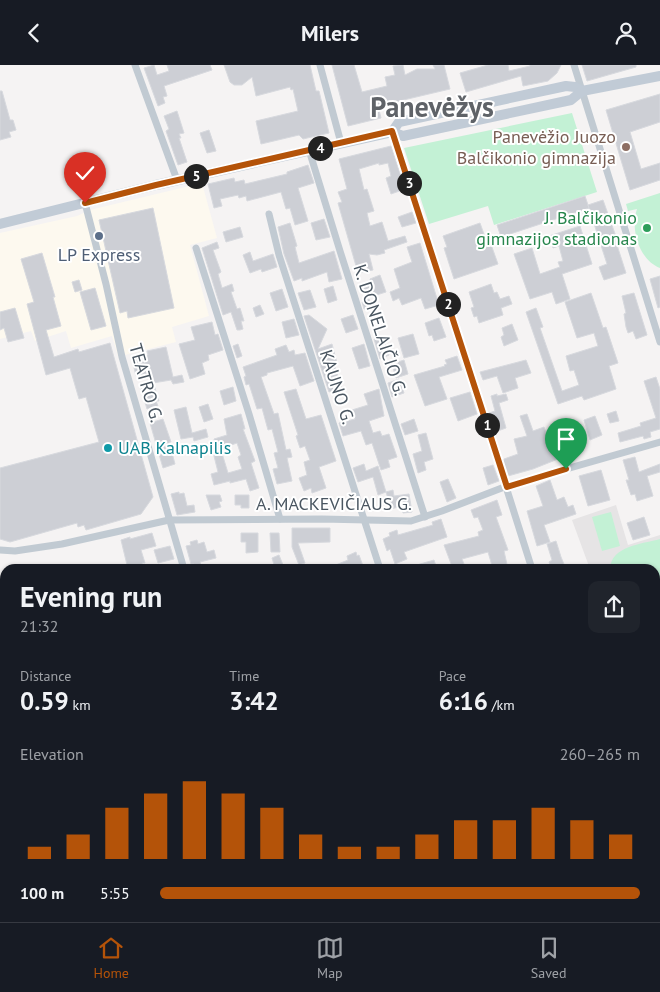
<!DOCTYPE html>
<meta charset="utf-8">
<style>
body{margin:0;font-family:"PT Sans",sans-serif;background:#20242c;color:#f1f3f6;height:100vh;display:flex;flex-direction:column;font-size:19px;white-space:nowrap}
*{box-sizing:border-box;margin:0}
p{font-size:16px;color:#9ea1a6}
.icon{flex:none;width:28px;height:28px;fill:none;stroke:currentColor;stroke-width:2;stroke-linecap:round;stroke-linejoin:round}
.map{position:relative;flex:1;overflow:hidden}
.panel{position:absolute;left:0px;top:499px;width:660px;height:359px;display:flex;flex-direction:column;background:#171b24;border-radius:15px 15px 0 0;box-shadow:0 1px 4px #0004}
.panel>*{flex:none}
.pin{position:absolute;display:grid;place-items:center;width:42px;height:42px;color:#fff;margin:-51px -21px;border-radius:50% 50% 50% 0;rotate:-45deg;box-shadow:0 0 5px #0007}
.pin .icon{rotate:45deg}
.km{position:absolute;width:25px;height:25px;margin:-12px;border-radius:50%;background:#222;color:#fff;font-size:14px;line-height:25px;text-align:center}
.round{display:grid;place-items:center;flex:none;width:52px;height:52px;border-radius:10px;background:#20242c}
.overview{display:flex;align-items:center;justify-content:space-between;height:85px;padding:0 20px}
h1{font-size:28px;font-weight:800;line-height:38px}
.stats{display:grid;grid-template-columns:repeat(3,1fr);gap:8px;height:85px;padding:5px 20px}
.stats div{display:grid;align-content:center}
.stats b{font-size:25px;font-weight:800}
.stats small{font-size:14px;font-weight:400}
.stats p{font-size:14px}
.chart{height:140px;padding:10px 20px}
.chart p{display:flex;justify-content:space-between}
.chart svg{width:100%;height:90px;margin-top:5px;stroke:#b45309;stroke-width:6}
ul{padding:0 20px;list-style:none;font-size:16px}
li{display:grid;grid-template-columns:80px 60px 1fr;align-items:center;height:38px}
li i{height:12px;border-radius:6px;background:#b45309}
header{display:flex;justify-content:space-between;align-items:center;height:65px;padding:0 20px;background:#171b24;font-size:22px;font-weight:800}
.tabs{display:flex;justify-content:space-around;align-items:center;height:70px;border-top:1px solid #363941;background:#171b24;font-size:14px;color:#9ea1a6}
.tabs a{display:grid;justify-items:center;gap:2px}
.tabs .on{color:#b45309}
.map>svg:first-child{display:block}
.commercial{fill:#fdf9ef}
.education{fill:#e6e4e5}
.green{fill:#c3f1d5}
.building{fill:#cdcfd5;stroke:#d7d9de}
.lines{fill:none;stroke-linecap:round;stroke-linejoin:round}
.street{stroke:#c1cad2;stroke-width:7}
.secondary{stroke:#c1cbd6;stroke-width:10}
.route-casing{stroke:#fff;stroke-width:10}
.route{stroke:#b45309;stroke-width:6}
.education-dot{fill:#8d6e63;stroke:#fff;stroke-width:2}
.leisure-dot{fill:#2e9e5b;stroke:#fff;stroke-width:2}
.service-dot{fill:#5c6f8a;stroke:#fff;stroke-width:2}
.culture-dot{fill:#0f9aa8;stroke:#fff;stroke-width:2}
.labels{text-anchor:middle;stroke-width:4;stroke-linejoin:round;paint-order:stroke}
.education-label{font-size:18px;fill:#785e54;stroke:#fff;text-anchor:end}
.leisure-label{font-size:18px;fill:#27864d;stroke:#fff;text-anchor:end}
.service-label{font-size:18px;fill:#4e5e75;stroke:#fff}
.street-label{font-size:18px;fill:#4a5661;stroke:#fff}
.culture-label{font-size:18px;fill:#0d838f;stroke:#fff;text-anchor:start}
.town-label{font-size:28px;font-weight:bold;fill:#5f6368;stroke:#fff}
</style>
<header><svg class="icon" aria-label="back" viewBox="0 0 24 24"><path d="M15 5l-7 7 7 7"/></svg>Milers<svg class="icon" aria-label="person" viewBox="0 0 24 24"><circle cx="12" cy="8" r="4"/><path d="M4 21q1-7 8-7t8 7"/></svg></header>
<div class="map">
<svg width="660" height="857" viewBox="0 0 660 857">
<rect width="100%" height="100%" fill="#f5f3f3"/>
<!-- commercial -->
<path class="commercial" d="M202 118 217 173 190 180 209 251 172 262 176 277 125 290 119 294 112 271 71 283 66 266 35 276 31 266 0 274V168L77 151 90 145Z"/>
<!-- education -->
<path class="education" d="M616 440 628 480 660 470V528L655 530V504H590L572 455Z"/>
<!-- green -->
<g class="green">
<path d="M572 48 597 127 494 160 488 141 429 159 404 83Z"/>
<path d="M660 128V203C639 195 630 164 637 144L628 146 626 139Z"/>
<path d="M611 447 620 481 602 486 592 452Z"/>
<path d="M660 474V526L655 527V504H610C611 481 642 479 660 474Z"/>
</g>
<!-- building -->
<g class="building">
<path d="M154 0 157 10 169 6 167 0H210L212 5 164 21 167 31 163 32 165 38 158 41 144 3Z"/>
<path d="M224 0H310L316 26H319L329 68 303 74 299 70 261 79 256 56 298 46 293 24 291 25 290 22 256 31 252 12 242 20H234L230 17Z"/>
<path d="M332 0H354L362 27 387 21 385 12 395 10 393 1 403 0 405 10 417 4H435L433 0H444L450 24 378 41 381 53 348 61Z"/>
<path d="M488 0H508L509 6 530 1V0H561L557 8 548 16 523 21 521 11 466 27 460 8Z"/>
<path d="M582 0H636V2L587 16Z"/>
<path d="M0 26H2L10 55H13L16 65 9 67 11 72 0 75Z"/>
<path d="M660 29V57L630 67 641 104 660 98V115L630 125 606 45Z"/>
<path d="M177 46 184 68 179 69 181 73H179L187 97 178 100 166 66 169 64 164 51Z"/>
<path d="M209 65 216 86 207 88 200 68Z"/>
<path d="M391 81 405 124 391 129 386 113 391 111 388 98 379 100V98L359 104 364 125 367 124 374 146 367 148 370 161 382 157 388 176 405 171 407 177 384 185 385 188 377 190 369 189 373 205 358 208 338 138 342 137 338 127 347 124 339 94Z"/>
<path d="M308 100 314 118 298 123 308 156 295 160 290 143 286 144 281 127 247 136 246 131 239 133 238 130 220 134 222 141 214 143 208 119 234 113 235 117 244 115 245 119 287 109V107Z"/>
<path d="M585 131 589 143 501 172 497 160Z"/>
<path d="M603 135 619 180H617L626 208 604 215 599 202 607 199 588 140Z"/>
<path d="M153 143 174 243 128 253 127 246 120 248 99 155Z"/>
<path d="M412 147 416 158 402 162 398 152Z"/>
<path d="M324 154 330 172 316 175 311 158Z"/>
<path d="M290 158 297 181 295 182 299 198 334 186 342 214 329 217 327 207 302 216V213L294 216 284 189 278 162Z"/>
<path d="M480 158 485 172 488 171 498 199 454 214 444 183 447 182 443 171Z"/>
<path d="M580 161 592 199 562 209 570 234 556 239 552 227 530 234 514 189 532 183 540 209 560 202 558 197 563 196 559 181 553 183 549 171Z"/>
<path d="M240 162 243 172 226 177 223 167Z"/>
<path d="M217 177 219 183 213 185 221 207 218 209 222 223 232 219 234 226 231 227 237 244 240 243 244 256H241L243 264 240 265H237L231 247 223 250 202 183Z"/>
<path d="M420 178 439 240 425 244 421 233 402 240 399 233 393 236 390 227 400 223 394 204 412 197 407 182Z"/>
<path d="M250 187 253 196 273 189 277 202 262 207 261 204 250 208 243 190Z"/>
<path d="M42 188 55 232H53L61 261 46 265 54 292 78 284 79 287 110 278 153 432 141 449 86 465 84 460 78 462 77 458 10 477 0 474V403L99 377 86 332 79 334 70 303 46 310 27 239 34 237 21 194Z"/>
<path d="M380 210 386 227 367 233 363 221 371 218 370 214Z"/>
<path d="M660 211V242L658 243 650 214Z"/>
<path d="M79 215 82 225 75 227 72 217Z"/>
<path d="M491 219 494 228 497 227 500 234 509 231 512 239 501 243 503 250 479 258 477 251 474 252 471 243 474 242 469 227Z"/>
<path d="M333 221 337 235 328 238 324 224Z"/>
<path d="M95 223 106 261 91 265 80 227Z"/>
<path d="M282 224 288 242 276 246 270 228Z"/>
<path d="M310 225 316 242 304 245 298 228Z"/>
<path d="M591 228 603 263 606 262 618 298 609 301 616 324 584 335 582 331 558 339 526 247 536 243 543 262 540 263 562 326 579 320 574 305 570 306 566 291 598 281 594 268 577 273 565 237Z"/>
<path d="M634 228 647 270 636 274 633 266 628 268 626 262 624 249 626 248 622 231Z"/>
<path d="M369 234 372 242 364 244 362 237Z"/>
<path d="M260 240 264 249 256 252 253 243Z"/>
<path d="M15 243 24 273 8 277 4 263 0 265V247Z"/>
<path d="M309 250 327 264 318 284 332 279 337 298 334 299 342 323 329 327 304 251Z"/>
<path d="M353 250 358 264 346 268 341 254Z"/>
<path d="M439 253 446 272 434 276 432 270 429 271 425 258Z"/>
<path d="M294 254 299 270 286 273 282 257Z"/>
<path d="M212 257 215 270 218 269 223 285 208 290 209 295 202 298 205 309 190 314 179 279 195 275 191 262Z"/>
<path d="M512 259 518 275 504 281 501 272 504 270 502 263Z"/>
<path d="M413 269 419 289 404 293 398 273Z"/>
<path d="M380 271 382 279 385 278 389 290 380 294 374 274Z"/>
<path d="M238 279 242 291 237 293 233 281Z"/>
<path d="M364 279 370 301 359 304 352 283Z"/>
<path d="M286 280 289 287 294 285 295 290 305 288 314 316 300 321 293 301 267 308V310L261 312 274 349 278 348 286 385 290 384 292 392 287 393 292 416 277 419 273 404 278 403 274 388 278 387 272 364 268 365 262 343 257 344 249 319 246 320 244 312 246 311 243 302 277 290 275 284Z"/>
<path d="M166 282 173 312 182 310 184 317 173 319 171 315 153 318 151 307 136 311 132 294 148 290 147 286Z"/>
<path d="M457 291 462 305 439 312 447 334 425 341 414 310 445 301 444 300 447 299 445 295Z"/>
<path d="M404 295 408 309 396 313 392 299Z"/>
<path d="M526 295 531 308 515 313 518 323 503 328 497 311 483 315 480 307Z"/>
<path d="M656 312 660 324V364L650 367 651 372 644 374 643 371 620 377 618 368 641 361 640 358 656 353 644 316Z"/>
<path d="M399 314 404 328 392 332 388 318Z"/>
<path d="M154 320 159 336H156L158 341 147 344 141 324Z"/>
<path d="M233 322 236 336 224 340 220 326Z"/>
<path d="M296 324 306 354 321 350 336 396 319 402 326 423 312 428 311 423 304 426 299 413 307 410 304 397 310 395 305 381 300 383 296 371 298 370 284 327Z"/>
<path d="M379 324 384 351 369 356 373 368 380 366 382 371 389 369 397 392 388 395 390 402 381 405 372 378 366 380 361 366 343 371 339 358 355 354 352 345 368 340 364 329Z"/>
<path d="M470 327 477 349 458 356 450 333Z"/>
<path d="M497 329V331L506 329 508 335 499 338 506 363 495 367 489 348 495 346 491 331Z"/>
<path d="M208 339 213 354 204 357 199 342Z"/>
<path d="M186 342 192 368 206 364 208 372 194 376 193 372 181 374 174 345Z"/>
<path d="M616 346 619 356 610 358 607 349Z"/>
<path d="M241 349 245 364H243L255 396 251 398 259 423 250 426 246 414 230 418V416L214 420 211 409 218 407 213 387 221 385 228 408 242 404 238 392 241 390 237 378 217 385 214 374 227 370 224 354Z"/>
<path d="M527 349 533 366 544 362 550 379 552 378 553 381 582 374 584 384 557 390 558 394 533 404 508 411 503 396 504 394 518 389 514 374 527 371 520 351Z"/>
<path d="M595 351 602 370 590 375 584 355Z"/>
<path d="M163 354 171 377H169L175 399 163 403 150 358Z"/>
<path d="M414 354 418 366 405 370 401 359Z"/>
<path d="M426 368 433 394 424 397 426 405 418 408 413 389 422 386 418 370Z"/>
<path d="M635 392 639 407 660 399V407L647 411 653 431 637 436 635 429 631 430 626 415H629L623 395Z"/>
<path d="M364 399 366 406 378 401 386 427 378 430 373 412 358 417 353 403Z"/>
<path d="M493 400 499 416 488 420 483 403Z"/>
<path d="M601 405 610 435 588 441 579 411Z"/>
<path d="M448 414 456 433 447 437 440 417Z"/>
<path d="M550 415 557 435 564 432 568 442 573 440 576 449 544 460 550 477 537 481 527 446 543 441 536 421Z"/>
<path d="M393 425 394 431 409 429 412 447 403 448 402 441 391 444 386 427Z"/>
<path d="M179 427V429L184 428 187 441 194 440 195 447 177 450 171 429Z"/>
<path d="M206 430H220L222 436 219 437 221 442 211 445Z"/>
<path d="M235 430H249V443H241V440H235Z"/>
<path d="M497 435 502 450 496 452 508 485 504 486 508 504H493L488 487 462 494 466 504H453L444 480 479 471 478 467 483 465 478 452 474 453 471 445Z"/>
<path d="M644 452 650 470 633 475 627 458Z"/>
<path d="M441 454 447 472 404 487 407 494 395 499 390 484 387 486 383 474 390 471 389 468 397 465 398 470 433 460 432 457Z"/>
<path d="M292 463H330V477L298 478 305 498 299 500 292 482Z"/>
<path d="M152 468 156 481 141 485 145 498H142L144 504H128L121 475 130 472V474Z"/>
<path d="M241 468H258V487L246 488V477H241Z"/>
<path d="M270 468H279L280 487H271Z"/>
<path d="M197 475 198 479 204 477 207 487 214 485 216 493 200 497 202 504H195L194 499H191L186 481 191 480 190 477Z"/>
<path d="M556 476 561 492 566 504H552L549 497 552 495 547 479Z"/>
<path d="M170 481 174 494 158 498 154 485Z"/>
<path d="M356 487 357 491 359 490 363 501 356 504H326L348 495 347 491Z"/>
<path d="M279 490 283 500 275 503 272 493Z"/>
<path d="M434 495 437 504H410V502Z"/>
</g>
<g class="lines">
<!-- street -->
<g class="street">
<path d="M135 0 177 115"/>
<path d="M320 0 341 78"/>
<path d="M574 0 660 277"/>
<path d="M392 67 457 267 532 504"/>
<path d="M309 85 340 186 425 452"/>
<path d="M85 138 106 219 122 292 184 504"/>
<path d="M269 149 279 190 380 504"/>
<path d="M196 183 249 349 280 454"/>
<path d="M0 485 15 486 62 479 169 455 322 454 411 456 442 446 507 421 660 377"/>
<path d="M655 561 660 559"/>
<path d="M655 744 660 743"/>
<path d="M0 797 5 796"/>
<path d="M312 852 313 857"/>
<path d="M492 852 493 857"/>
<path d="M290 857 305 852"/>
</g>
<!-- secondary -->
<g class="secondary">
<path d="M392 67 399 57 566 21 575 22 582 26"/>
<path d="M0 159 156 120 392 67 403 71 571 35 582 26 660 11"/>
</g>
</g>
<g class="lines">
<defs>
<path id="route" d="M85 138 156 120 392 66 507 422 566 404"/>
</defs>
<!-- route casing -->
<use href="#route" class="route-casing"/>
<!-- route -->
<use href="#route" class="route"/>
</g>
<!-- markers -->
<circle class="education-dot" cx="626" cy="82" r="5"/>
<circle class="leisure-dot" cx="647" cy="163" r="5"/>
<circle class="service-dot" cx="99" cy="171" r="5"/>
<circle class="culture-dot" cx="108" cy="383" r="5"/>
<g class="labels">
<!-- education labels -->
<g class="education-label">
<text x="616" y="78">Panevėžio Juozo<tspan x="616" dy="21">Balčikonio gimnazija</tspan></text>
</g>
<!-- leisure labels -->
<g class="leisure-label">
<text x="637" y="159">J. Balčikonio<tspan x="637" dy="21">gimnazijos stadionas</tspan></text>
</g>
<!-- service labels -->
<g class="service-label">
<text x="99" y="196">LP Express</text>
</g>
<!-- street labels -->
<g class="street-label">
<text transform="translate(380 265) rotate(72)" y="6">K. DONELAIČIO G.</text>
<text transform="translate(146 318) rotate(74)" y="6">TEATRO G.</text>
<text transform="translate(337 322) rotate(72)" y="6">KAUNO G.</text>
<text x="334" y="445">A. MACKEVIČIAUS G.</text>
</g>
<!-- culture labels -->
<g class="culture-label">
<text x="118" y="389">UAB Kalnapilis</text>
</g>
<!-- town labels -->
<g class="town-label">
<text x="432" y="52">Panevėžys</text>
</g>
</g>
</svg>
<div class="pin" style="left:566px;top:404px;background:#1e9e55"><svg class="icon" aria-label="arrive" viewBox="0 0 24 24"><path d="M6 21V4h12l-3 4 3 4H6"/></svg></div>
<div class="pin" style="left:85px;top:138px;background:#d93025"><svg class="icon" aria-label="check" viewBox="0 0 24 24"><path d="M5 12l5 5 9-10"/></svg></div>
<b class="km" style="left:487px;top:360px">1</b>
<b class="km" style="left:448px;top:239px">2</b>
<b class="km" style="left:409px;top:118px">3</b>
<b class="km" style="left:320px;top:83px">4</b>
<b class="km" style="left:196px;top:111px">5</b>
<section class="panel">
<div class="overview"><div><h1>Evening run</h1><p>21:32</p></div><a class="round"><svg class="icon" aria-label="share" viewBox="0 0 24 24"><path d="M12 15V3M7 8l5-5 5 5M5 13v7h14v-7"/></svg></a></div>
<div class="stats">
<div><p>Distance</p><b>0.59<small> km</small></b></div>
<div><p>Time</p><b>3:42</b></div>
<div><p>Pace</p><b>6:16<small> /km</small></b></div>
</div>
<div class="chart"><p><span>Elevation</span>260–265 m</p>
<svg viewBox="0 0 160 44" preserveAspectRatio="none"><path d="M5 44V38M15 44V32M25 44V19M35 44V12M45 44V6M55 44V12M65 44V19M75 44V32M85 44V38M95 44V38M105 44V32M115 44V25M125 44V25M135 44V19M145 44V25M155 44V32"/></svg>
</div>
<ul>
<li><b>100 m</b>5:55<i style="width:100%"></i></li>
</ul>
</section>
</div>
<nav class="tabs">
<a class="on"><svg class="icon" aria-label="home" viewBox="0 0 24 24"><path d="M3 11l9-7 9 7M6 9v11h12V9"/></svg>Home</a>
<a><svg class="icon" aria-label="map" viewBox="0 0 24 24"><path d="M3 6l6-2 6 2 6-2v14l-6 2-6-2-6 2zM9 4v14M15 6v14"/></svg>Map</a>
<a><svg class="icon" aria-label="saved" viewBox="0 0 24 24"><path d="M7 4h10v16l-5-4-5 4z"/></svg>Saved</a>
</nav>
